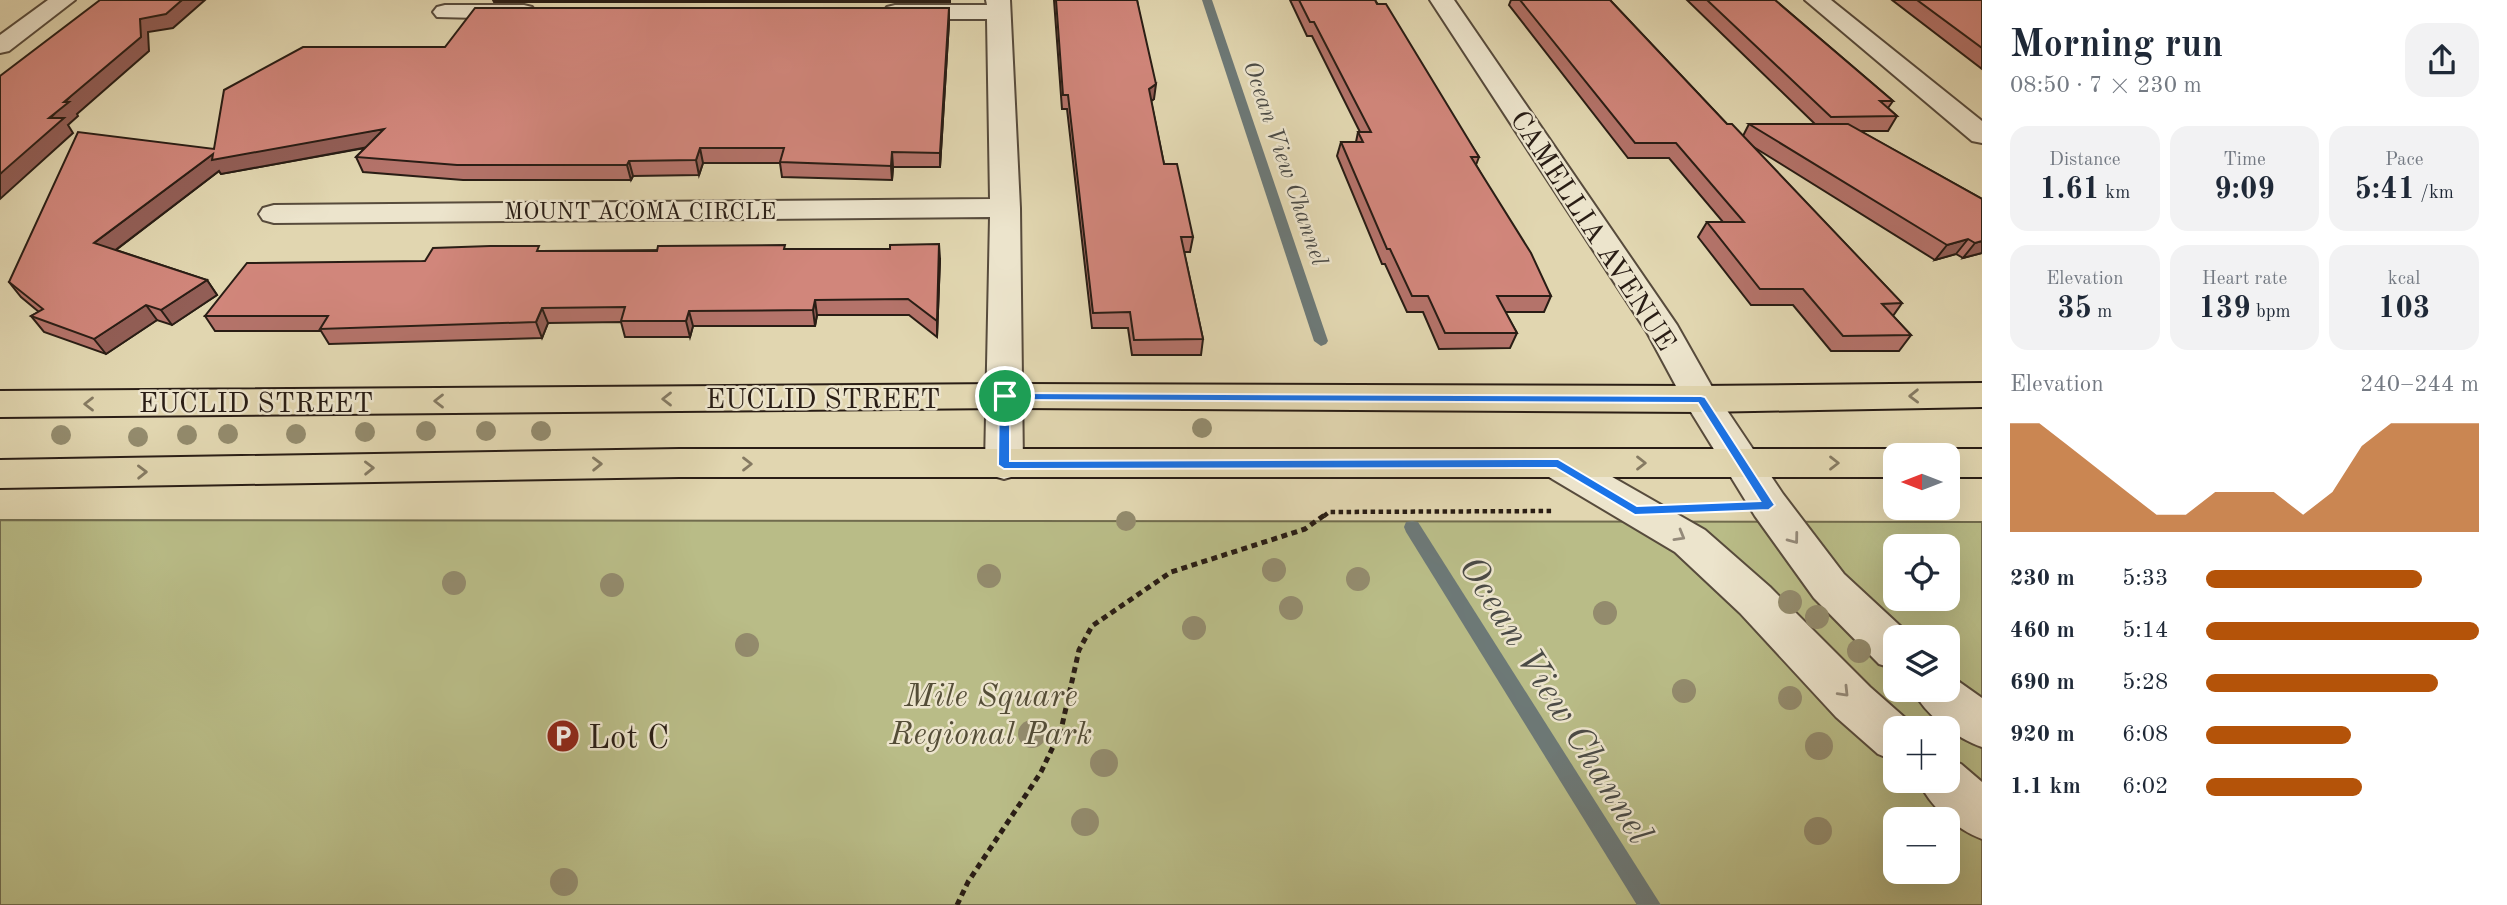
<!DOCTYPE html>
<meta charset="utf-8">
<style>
body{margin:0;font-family:"Old Standard TT",serif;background:#f2f2f3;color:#1f2937;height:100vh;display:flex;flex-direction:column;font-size:26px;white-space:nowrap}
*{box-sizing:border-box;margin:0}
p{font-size:23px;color:#747a83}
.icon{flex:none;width:38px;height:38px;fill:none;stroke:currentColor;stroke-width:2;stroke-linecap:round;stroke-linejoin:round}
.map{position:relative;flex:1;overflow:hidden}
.side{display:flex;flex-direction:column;background:#fff;width:525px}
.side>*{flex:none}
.needle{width:46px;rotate:270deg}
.tools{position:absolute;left:1883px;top:443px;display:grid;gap:14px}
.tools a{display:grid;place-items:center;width:77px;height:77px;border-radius:14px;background:#fff;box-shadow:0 7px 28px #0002;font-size:35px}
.pin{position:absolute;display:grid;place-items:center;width:60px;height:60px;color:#fff;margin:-30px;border:4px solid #fff;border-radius:50%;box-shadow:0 2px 7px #0007}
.round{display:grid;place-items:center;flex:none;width:74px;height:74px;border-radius:21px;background:#f2f2f3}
.overview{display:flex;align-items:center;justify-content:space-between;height:119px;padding:0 28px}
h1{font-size:38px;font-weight:600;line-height:52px}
.metrics{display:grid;grid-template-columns:repeat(3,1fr);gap:10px;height:119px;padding:7px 28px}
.metrics div{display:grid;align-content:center;border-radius:18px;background:#f2f2f3;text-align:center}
.metrics b{font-size:30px;font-weight:600}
.metrics small{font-size:19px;font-weight:400}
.metrics p{font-size:19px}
.chart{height:196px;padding:14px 28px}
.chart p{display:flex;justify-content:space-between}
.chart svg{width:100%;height:126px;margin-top:7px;fill:#b45309;opacity:.7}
ul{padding:0 28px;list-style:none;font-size:23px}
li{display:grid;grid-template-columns:112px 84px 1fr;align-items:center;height:52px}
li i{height:18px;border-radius:9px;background:#b45309}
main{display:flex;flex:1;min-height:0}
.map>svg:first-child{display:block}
.green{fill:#b9bc87;stroke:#716c4e;stroke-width:2;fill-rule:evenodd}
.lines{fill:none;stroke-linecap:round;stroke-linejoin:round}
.stream{fill:#6d7977;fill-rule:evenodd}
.minor-casing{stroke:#574b3c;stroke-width:4}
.major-casing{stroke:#291d15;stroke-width:4}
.path-far1{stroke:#291d15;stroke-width:4.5;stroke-dasharray:4.5 3.5;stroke-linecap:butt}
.path{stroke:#291d15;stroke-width:5;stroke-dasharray:6 4.5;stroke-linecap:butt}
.minor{fill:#ece4cc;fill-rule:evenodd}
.major{fill:#e1d6b0;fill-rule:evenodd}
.tree{fill:#938b6d}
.wall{fill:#b4736a;stroke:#291d15;stroke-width:2}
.shaded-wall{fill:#925e56;stroke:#291d15;stroke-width:2}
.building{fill:#d1867b;stroke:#291d15;stroke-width:2}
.oneway{stroke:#857a62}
.oneway2{stroke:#948a7a}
.route{fill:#1a73e8;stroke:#fff;stroke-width:2;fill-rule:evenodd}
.labels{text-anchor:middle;stroke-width:5;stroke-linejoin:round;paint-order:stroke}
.far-street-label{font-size:23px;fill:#291d15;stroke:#ece4cc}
.far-water-label{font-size:24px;font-style:italic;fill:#4b4b46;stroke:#ece4cc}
.street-label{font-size:28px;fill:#291d15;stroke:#ece4cc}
.near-park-label{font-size:33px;font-style:italic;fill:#544d37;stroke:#ece4cc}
.near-poi-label{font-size:33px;fill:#291d15;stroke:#ece4cc;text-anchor:start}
.near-water-label{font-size:37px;font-style:italic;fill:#4b4b46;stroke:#ece4cc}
</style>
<main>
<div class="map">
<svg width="1982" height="905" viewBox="0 0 1982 905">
<rect width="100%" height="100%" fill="#e1d6b0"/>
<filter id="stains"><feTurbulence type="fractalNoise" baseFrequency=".00286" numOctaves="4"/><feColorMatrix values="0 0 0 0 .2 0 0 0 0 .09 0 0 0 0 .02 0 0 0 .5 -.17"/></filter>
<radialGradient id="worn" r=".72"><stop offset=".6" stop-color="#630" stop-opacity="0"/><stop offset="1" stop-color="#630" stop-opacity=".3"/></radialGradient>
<!-- green -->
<path class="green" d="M0 520 1982 522V905H0ZM1895 546H1948V598H1895ZM1895 637H1948V690H1895ZM1895 728H1948V780H1895ZM1895 819H1948V872H1895Z"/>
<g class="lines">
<!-- stream -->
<g class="stream">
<path d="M1202 0H1212L1328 341 1326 344 1321 346 1314 341Z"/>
<path d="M1412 521 1418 522 1661 905H1637L1406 532 1404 527 1406 522Z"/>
</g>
<defs>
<g id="minor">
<path d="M48 0H75L9 51 0 53V35Z"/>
<path d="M986 0H1010L1020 208 1023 465 1018 475 1004 479 990 475 985 465 990 217 274 223 263 220 259 214 263 208 274 205 990 199 987 19H895L887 17 883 12 887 7 895 5H987Z"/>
<path d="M1430 0H1454L1677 325 1716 394 1783 494 1844 574 1911 636 1895 637V669L1879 664 1814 598 1755 516 1683 399 1648 334Z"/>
<path d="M1805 0H1831L1982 121V143L1972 141Z"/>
<path d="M445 5H524L532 7 536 12 532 17 524 19 437 17 433 12 437 7Z"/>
<path d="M1558 450 1572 454 1705 530 1770 587 1870 687 1912 724 1914 728H1895V761L1878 754 1836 717 1740 613 1675 552 1544 474 1539 464 1544 454Z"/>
<path d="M1948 674 1982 698V747C1956 738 1925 715 1913 690H1948Z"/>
<path d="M1948 759 1961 764 1982 782V839C1956 829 1930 807 1918 780H1948Z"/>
</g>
<g id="major">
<path d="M1982 383V407L1701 412 1005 408 0 417V391L1005 384 1701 386Z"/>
<path d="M679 449H1895L1910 455H1895V477H679L0 488V460Z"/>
<path d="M1948 449H1982V477H1948V455H1933Z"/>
</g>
</defs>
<!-- minor casing -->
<use href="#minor" class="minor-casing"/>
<!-- major casing -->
<use href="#major" class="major-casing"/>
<!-- path-far1 -->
<path class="path-far1" d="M1324 516 1329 512 1554 511"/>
<!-- path -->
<path class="path" d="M957 905 968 882 1041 772 1061 730 1079 650 1092 626 1171 572 1305 529 1326 514"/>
<!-- minor -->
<use href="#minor" class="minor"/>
<!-- major -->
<use href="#major" class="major"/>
</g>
<!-- trees -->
<g class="tree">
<circle cx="1202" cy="428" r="10"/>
<circle cx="426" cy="431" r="10"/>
<circle cx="486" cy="431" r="10"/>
<circle cx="541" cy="431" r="10"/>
<circle cx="365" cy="432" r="10"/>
<circle cx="228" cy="434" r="10"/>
<circle cx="296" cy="434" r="10"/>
<circle cx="61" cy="435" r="10"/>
<circle cx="187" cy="435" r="10"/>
<circle cx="138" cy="437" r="10"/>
<circle cx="1126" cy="521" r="10"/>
<circle cx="1274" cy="570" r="12"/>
<circle cx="989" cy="576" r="12"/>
<circle cx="1358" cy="579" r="12"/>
<circle cx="454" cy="583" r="12"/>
<circle cx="612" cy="585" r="12"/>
<circle cx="1790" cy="602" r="12"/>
<circle cx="1291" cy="608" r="12"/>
<circle cx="1605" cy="613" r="12"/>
<circle cx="1817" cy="617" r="12"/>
<circle cx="1194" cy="628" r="12"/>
<circle cx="747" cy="645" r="12"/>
<circle cx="1859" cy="651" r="12"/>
<circle cx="1684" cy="691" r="12"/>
<circle cx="1790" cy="698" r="12"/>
<circle cx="1032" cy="734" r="14"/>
<circle cx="1819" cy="746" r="14"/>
<circle cx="1104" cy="763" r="14"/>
<circle cx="1085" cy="822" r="14"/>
<circle cx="1818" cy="831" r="14"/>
<circle cx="564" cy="882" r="14"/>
</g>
<!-- wall -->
<g class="wall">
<path d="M493 0H950V2H494Z"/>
<path d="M1054 0H1137L1154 99 1151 101 1164 164 1193 237 1190 252H1184L1203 339 1201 355H1132L1128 328H1092L1067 109H1062Z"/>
<path d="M1290 0H1375L1479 157 1476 165 1551 296 1544 312H1505L1517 333 1510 348 1439 349 1423 312H1407L1385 264H1382L1337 156 1341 142H1356L1358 132H1360L1312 36H1307Z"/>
<path d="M1511 0H1610L1727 124 1743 136 1749 124H1815L1687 0H1775L1893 101 1888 108 1897 116 1888 131H1860L1982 199V253L1963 258 1956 254 1935 260 1752 146 1902 303 1893 316 1911 335 1899 351H1831L1793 305H1751L1698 237 1707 222H1723L1669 158H1628L1509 5Z"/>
<path d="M1892 0H1982V69Z"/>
<path d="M949 8V22L940 167H893L892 180 782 177 780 163H703L699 175 633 176 631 180H463L363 172 356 157 365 148 221 174 219 171 116 250 207 280 217 295 172 325 157 320 106 354 44 332 31 316 39 312 21 297 9 282 214 149 445 47Z"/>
<path d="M786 249 940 259 937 337 909 315H817L815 326H693L690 337H625L621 322 548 323 542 338 329 344 321 331H215L205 316 425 261 541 251Z"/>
</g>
<!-- shaded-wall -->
<g class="shaded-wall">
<path d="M182 0H205L173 28 148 32 149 51 77 114 78 116 68 125 73 133 0 199V174L140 19Z"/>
<path d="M949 8V22L940 167V153Z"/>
<path d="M1156 84 1154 99 1147 104 1149 89Z"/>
<path d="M384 129 390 143 221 174 219 171 105 258 94 243 213 154Z"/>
<path d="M700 148 703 163 699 175 696 160Z"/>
<path d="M892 152 893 167 892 180 891 166Z"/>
<path d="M629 161 633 176 631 180 627 165Z"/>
<path d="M1968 239 1956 254 1935 260 1947 245Z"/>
<path d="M1982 241V253L1963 258 1975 243Z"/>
<path d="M939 244 940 259 937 337V321Z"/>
<path d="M207 280 217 295 172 325 161 310Z"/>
<path d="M815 300 817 315 815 326 813 310Z"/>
<path d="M146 305 157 320 106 354 94 339Z"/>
<path d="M542 308 548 323 542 338 536 322Z"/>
<path d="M689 311 693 326 690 337 686 321Z"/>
</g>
<!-- building -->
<g class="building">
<path d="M100 0H182L166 14 140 19 141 37 64 102H69L49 118H64L0 174V76Z"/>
<path d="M1056 0H1137L1156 84 1149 89 1164 164H1177L1193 237H1181L1203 339 1134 340 1130 312 1093 313 1068 95H1063Z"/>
<path d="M1299 0H1375L1377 4H1386L1479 157H1471L1531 253 1551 296H1497L1517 333H1445L1428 296H1412L1390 249H1387L1341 142H1363L1358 132H1371L1314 22H1310Z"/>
<path d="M1520 0H1610L1727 124H1732L1902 303 1882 304 1911 335 1843 336 1803 289H1760L1707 222H1744L1676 143H1635Z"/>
<path d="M1707 0H1775L1893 101H1880L1897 116 1831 117Z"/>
<path d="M1917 0H1982V48Z"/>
<path d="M475 8H949L940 153 892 152 891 166 780 162 784 148H700L696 160 629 161 627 165H457L356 157 384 129 212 160 213 154 94 243 207 280 161 310 146 305 94 339 31 316 43 309 9 282 78 132 214 149 224 90 303 47H445Z"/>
<path d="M1749 124H1848L1982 199V241L1975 243 1968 239 1947 245Z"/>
<path d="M939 244 937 321 908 299 815 300 813 310 689 311 686 321H621L625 307 542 308 536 322 320 329 328 316H205L247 263 425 261 433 248 490 246H539L537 251H657L658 246 785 245 784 249H890V245Z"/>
</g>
<!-- one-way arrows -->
<defs><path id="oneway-chevron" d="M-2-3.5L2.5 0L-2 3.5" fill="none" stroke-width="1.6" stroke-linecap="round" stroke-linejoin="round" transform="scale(1.75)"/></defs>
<g class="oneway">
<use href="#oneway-chevron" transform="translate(1914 396) rotate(179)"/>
<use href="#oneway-chevron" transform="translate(667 399) rotate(180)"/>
<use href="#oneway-chevron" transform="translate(439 401) rotate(180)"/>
<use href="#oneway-chevron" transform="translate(89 404) rotate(180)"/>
<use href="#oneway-chevron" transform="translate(1641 463)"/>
<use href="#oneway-chevron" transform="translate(1834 463)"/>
<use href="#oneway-chevron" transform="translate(597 464) rotate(-1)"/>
<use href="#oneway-chevron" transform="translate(747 464)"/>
<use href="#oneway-chevron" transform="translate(369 468) rotate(-1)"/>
<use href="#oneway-chevron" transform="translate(142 472) rotate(-1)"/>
</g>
<g class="oneway2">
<use href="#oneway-chevron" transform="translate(1680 536) rotate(30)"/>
<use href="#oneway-chevron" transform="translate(1794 539) rotate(53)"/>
<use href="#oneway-chevron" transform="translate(1844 692) rotate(46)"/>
</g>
<!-- route -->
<path class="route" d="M1005 393 1701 396 1705 397 1775 505 1769 510 1635 515 1556 468 1004 469 998 465 999 396ZM1010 400 1698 403 1760 501 1637 506 1558 459 1010 461Z"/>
<!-- icons -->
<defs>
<symbol id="parking-disc" viewBox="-11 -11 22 22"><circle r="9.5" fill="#8f2418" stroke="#ece4cc"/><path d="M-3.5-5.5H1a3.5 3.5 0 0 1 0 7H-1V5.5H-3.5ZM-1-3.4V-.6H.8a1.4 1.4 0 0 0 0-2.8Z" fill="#fff"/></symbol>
</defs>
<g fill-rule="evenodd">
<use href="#parking-disc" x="544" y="717" width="38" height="38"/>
</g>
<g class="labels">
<!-- far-street labels -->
<g class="far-street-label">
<text x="640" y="219">MOUNT ACOMA CIRCLE</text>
</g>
<!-- far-water labels -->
<g class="far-water-label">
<text transform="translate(1286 163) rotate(71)" y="8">Ocean View Channel</text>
</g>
<!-- street labels -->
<g class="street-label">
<text transform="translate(1594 230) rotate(57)" y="10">CAMELLIA AVENUE</text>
<text x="823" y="408">EUCLID STREET</text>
<text x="256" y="412">EUCLID STREET</text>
</g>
<!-- near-park labels -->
<g class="near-park-label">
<text x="991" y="706">Mile Square<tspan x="991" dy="38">Regional Park</tspan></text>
</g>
<!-- near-poi labels -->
<g class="near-poi-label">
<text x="588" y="748">Lot C</text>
</g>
<!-- near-water labels -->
<g class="near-water-label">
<text transform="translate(1557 699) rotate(58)" y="13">Ocean View Channel</text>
</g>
</g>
<rect width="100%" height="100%" filter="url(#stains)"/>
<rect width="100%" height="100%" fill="url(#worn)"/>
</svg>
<div class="tools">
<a><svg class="needle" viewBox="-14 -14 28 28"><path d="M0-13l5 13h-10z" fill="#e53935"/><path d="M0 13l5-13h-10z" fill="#747a83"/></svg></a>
<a><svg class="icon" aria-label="locate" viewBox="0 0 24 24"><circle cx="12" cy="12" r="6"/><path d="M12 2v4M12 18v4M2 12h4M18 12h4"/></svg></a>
<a><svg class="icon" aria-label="layers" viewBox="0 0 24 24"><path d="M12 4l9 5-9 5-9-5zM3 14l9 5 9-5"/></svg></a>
<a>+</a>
<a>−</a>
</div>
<div class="pin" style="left:1005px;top:396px;background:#1e9e55"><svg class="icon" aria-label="arrive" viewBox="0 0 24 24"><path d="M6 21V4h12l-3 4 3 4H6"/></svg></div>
</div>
<section class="side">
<div class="overview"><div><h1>Morning run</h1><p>08:50 · 7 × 230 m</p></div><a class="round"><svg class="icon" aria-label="share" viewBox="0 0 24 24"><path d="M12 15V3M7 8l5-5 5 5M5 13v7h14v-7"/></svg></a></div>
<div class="metrics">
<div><p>Distance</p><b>1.61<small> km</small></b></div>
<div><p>Time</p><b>9:09</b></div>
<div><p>Pace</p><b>5:41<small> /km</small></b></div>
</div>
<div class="metrics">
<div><p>Elevation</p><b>35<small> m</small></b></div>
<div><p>Heart rate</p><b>139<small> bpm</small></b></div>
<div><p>kcal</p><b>103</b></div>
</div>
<div class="chart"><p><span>Elevation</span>240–244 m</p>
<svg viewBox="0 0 160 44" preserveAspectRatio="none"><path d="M0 44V6L10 6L20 14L30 22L40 30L50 38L60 38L70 30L80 30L90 30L100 38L110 30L120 14L130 6L140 6L150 6L160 6V44z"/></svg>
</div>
<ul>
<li><b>230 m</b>5:33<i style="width:79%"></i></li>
<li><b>460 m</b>5:14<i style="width:100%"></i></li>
<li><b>690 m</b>5:28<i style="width:85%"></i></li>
<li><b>920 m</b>6:08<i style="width:53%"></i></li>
<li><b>1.1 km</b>6:02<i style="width:57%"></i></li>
</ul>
</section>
</main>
